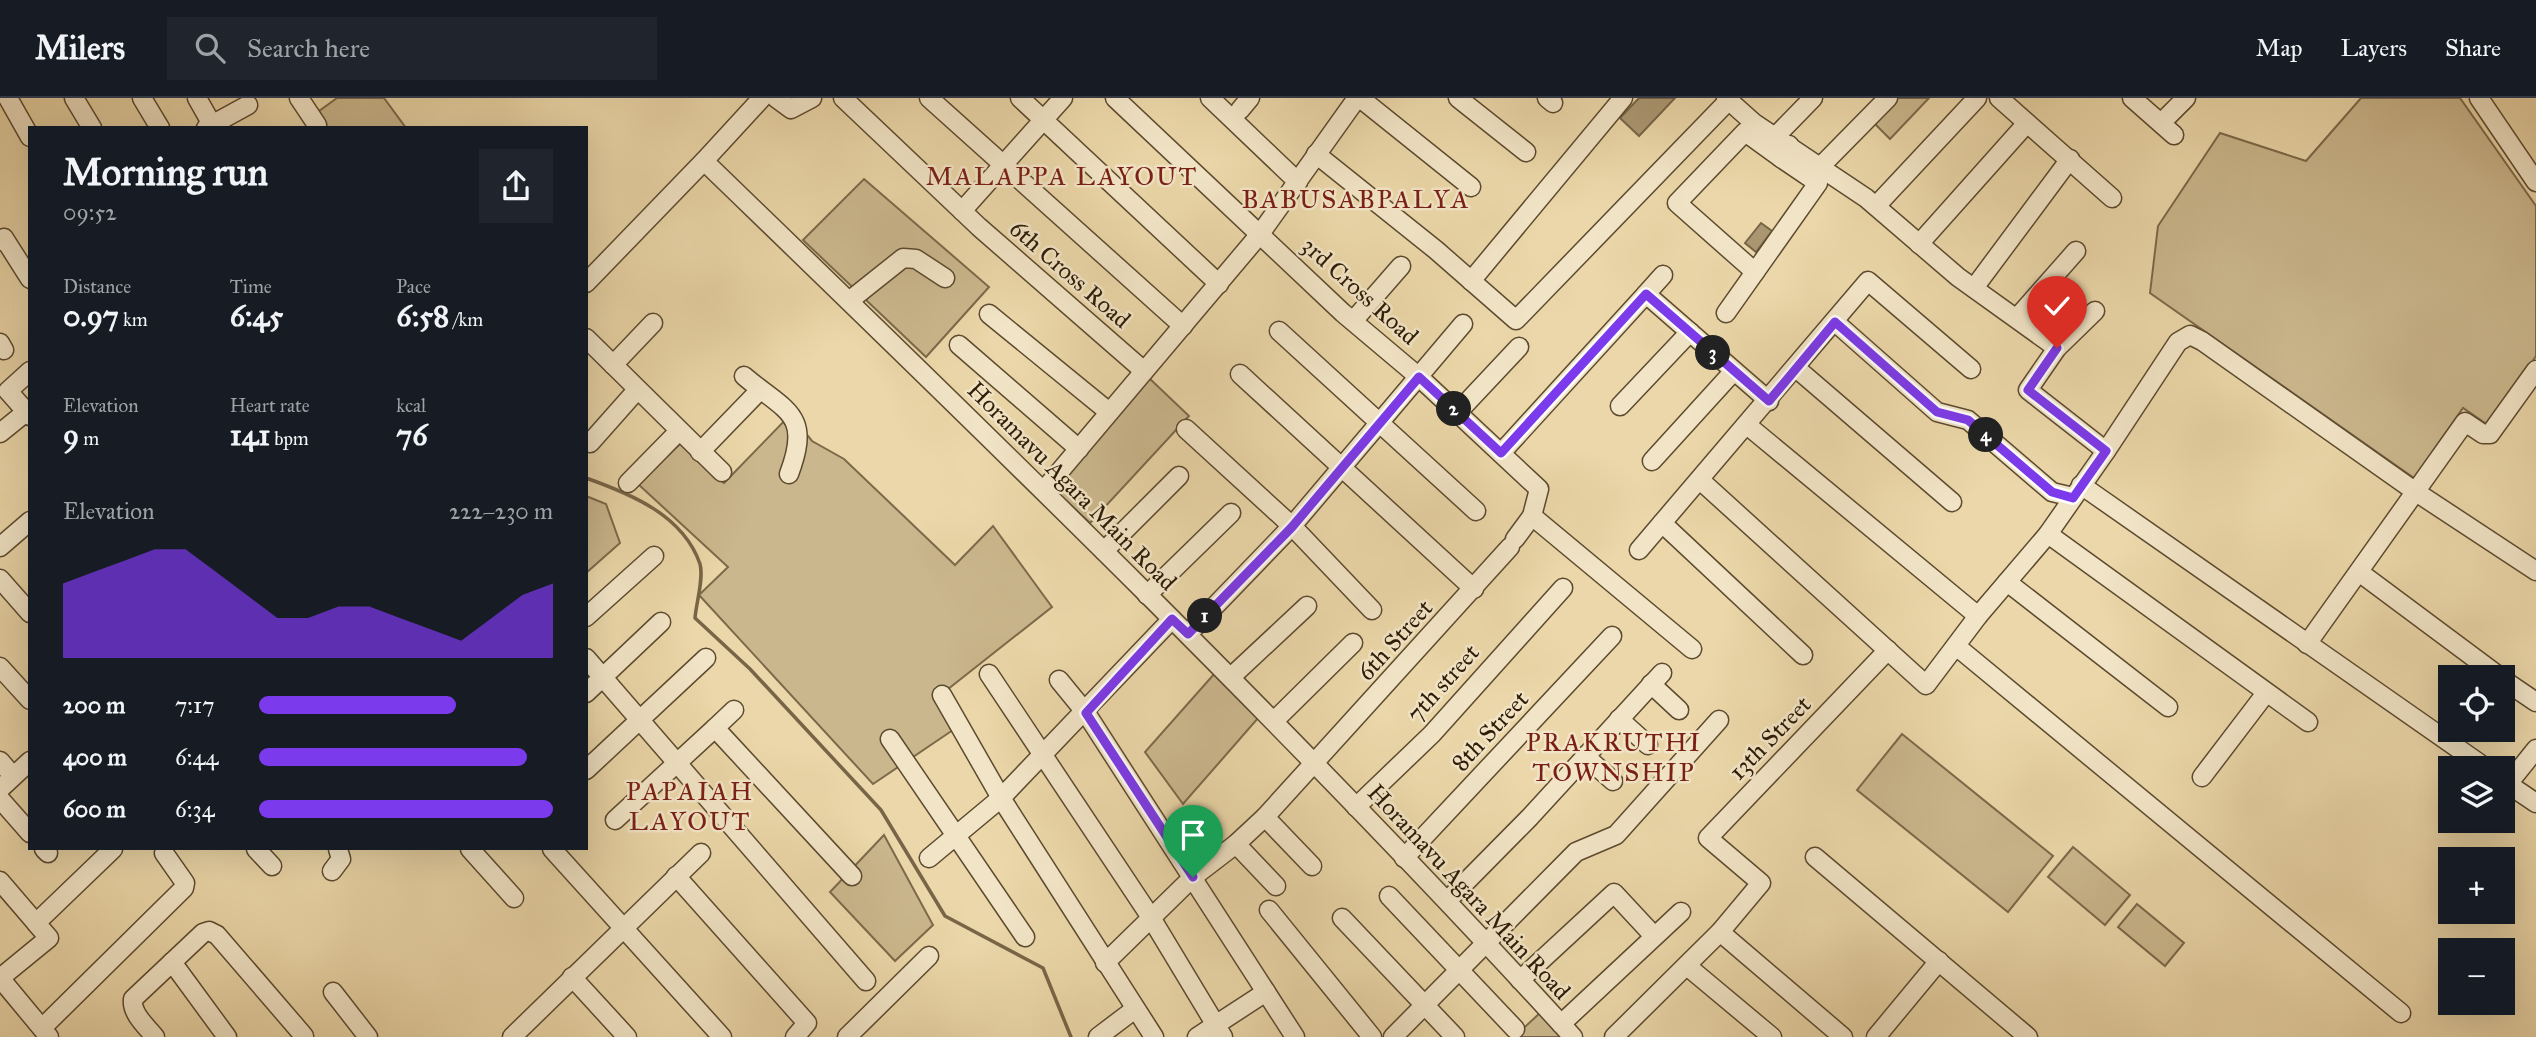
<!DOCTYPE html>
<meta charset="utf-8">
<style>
body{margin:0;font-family:"IM FELL Great Primer",serif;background:#20242c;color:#f1f3f6;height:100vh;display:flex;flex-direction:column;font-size:26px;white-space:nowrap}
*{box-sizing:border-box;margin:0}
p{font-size:23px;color:#9ea1a6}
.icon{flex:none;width:38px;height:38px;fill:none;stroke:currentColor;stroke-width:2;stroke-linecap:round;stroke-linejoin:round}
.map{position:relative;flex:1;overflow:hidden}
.details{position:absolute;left:28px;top:28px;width:560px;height:724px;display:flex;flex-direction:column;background:#171b24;border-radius:0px;box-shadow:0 7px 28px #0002}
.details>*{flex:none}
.fabs{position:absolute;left:2438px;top:567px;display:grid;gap:14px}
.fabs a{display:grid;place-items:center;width:77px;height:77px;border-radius:0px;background:#171b24;box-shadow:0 7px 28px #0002;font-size:35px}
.pin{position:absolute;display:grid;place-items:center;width:60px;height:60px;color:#fff;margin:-72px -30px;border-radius:50% 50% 50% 0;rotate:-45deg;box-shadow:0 0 7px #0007}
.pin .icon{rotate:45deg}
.km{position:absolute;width:35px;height:35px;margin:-18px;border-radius:50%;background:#222;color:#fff;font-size:19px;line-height:35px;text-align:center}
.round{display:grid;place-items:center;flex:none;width:74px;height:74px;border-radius:0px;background:#20242c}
.overview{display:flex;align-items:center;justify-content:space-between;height:119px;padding:0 35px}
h1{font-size:38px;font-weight:700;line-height:52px}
.metrics{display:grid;grid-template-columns:repeat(3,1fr);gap:10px;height:119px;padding:7px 35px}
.metrics div{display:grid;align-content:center}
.metrics b{font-size:30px;font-weight:700}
.metrics small{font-size:19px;font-weight:400}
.metrics p{font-size:19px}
.chart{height:196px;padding:14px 35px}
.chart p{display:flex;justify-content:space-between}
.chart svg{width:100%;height:126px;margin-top:7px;fill:#7c3aed;opacity:.7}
ul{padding:0 35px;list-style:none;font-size:23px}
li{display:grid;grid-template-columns:112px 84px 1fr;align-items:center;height:52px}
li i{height:18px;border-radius:9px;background:#7c3aed}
header{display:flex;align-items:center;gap:42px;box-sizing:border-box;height:98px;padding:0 35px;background:#171b24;border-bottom:2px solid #363941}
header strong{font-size:33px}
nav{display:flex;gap:38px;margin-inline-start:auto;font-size:24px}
.search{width:490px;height:63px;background:#20242c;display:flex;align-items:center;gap:18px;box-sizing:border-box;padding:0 24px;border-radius:0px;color:#9ea1a6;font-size:26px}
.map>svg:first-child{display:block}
.green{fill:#cbb78d;stroke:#7c694a;stroke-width:2}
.water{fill:#aa9772;stroke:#786547;stroke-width:2}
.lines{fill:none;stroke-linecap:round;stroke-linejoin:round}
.stream{stroke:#786547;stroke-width:3.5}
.minor-casing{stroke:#5c4a2f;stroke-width:21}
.minor{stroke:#f2e5c7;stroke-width:18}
.route-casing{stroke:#fff;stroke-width:14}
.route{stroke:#7c3aed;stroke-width:9}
.labels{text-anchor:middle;stroke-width:5;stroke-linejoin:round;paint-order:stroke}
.street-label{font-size:24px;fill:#2d1b06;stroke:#f2e5c7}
.neighbourhood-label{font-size:26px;letter-spacing:2px;fill:#7a1f14;stroke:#f2e5c7}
</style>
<header>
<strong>Milers</strong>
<div class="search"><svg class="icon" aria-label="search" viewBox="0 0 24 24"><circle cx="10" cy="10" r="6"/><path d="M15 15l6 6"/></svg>Search here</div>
<nav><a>Map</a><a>Layers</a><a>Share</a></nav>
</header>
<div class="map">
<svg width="2536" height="939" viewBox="0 0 2536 939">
<rect width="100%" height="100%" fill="#ebd7a9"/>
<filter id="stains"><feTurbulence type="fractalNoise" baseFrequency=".00286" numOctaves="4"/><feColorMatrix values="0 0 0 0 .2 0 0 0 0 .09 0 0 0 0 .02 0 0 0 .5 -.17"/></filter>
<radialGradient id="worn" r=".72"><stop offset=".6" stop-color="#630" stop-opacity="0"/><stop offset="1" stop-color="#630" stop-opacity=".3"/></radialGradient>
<!-- green -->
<g class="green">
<path d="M337 0H384L406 30H324L315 16Z"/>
<path d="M1895 0H1929L1890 41 1873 24Z"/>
<path d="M2361 0H2460L2536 108V258L2488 327 2463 310 2414 380 2150 195 2158 128 2220 35 2306 63Z"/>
<path d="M864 81 989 189 926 259 803 142Z"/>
<path d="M1149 280 1189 318 1090 425 1049 387Z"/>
<path d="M794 313 791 317 812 343 844 361 955 467 993 428 1052 509 938 599 953 632 873 686 699 497 728 469 638 386 682 344 724 385Z"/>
<path d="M586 398 606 406 620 445 586 475Z"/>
<path d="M1215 575 1259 619 1183 706 1145 654Z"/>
<path d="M1902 636 2053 758 2008 814 1857 692Z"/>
<path d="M884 737 933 827 895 863 830 794Z"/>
<path d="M2073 749 2130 797 2105 827 2048 779Z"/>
<path d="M2137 806 2184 845 2165 868 2118 829Z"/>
<path d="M1541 914 1564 939H1514Z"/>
</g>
<!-- water -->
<g class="water">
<path d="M1639 0H1675L1639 38 1620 20Z"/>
<path d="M1761 125 1772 133 1756 154 1745 145Z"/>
</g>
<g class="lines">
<!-- stream -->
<path class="stream" d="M586 380C631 396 683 417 700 466 704 480 696 506 695 520L750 571 881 712 945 818 1043 870 1071 939"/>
<defs>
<g id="minor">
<path d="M8 0 30 39"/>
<path d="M74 0 92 30"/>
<path d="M142 0 160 30"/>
<path d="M197 0 214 30"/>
<path d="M299 0 317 27"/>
<path d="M762 0 704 63C1000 349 1295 635 1573 939"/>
<path d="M776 0 791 11 812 0"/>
<path d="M843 0 979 129 1144 273"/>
<path d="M929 0 1183 228"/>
<path d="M1020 0 1219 186"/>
<path d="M1115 0 1343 215 1419 279 1539 391 1532 418 1692 551"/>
<path d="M1210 0 1298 84"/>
<path d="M1360 0 1471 89"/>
<path d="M1458 0 1526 54"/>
<path d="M1547 0 1553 5"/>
<path d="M1726 0 1754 25 1866 100 1958 179 2057 250"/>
<path d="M1999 0 2112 100"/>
<path d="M2132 0 2174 37"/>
<path d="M2479 0 2536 84"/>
<path d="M1240 12 1250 0"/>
<path d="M2161 25 2186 0"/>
<path d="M206 30 248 7"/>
<path d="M1775 39 1813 0"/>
<path d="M1316 56 1436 152 1516 222 1731 0"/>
<path d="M1821 68 1888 0"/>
<path d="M1876 108 1977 0"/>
<path d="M962 113 1063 0"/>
<path d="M0 143 4 140 30 181"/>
<path d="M1919 146 2027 25"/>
<path d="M1755 174 1677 105 1745 34 1781 60 1789 47"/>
<path d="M1471 183 1623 0"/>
<path d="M586 185 704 63"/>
<path d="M1974 190 2070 61"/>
<path d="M1646 196 1663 177"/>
<path d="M849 203 903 160 916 161 945 180"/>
<path d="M1726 215 1818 85 1781 60"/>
<path d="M989 216 1109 314"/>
<path d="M2017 220 2076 153"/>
<path d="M1353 223 1401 168"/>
<path d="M1835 224 1937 314 1968 322 2052 394 2073 399"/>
<path d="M1279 233 1476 413"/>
<path d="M586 240 722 374"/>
<path d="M0 245 4 252"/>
<path d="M959 247 1079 351"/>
<path d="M613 267 653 225"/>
<path d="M1796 270 1952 404"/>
<path d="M30 273 8 293 30 318"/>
<path d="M1240 276 1474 491"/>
<path d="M744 278C786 314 812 315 789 376"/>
<path d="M1620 308 1690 234"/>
<path d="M1457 315 1519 249"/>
<path d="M1747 327 1978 518"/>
<path d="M1186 331 1292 428 1372 512"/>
<path d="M0 335 26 314"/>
<path d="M590 345 637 292"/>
<path d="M2106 353 2178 244 2190 237 2202 243 2416 394 2536 473"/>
<path d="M700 354 760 292"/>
<path d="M1501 355 1646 196 1769 303"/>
<path d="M1652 363 1733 274"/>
<path d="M1700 382 1926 587 1978 518 2048 436 2106 353 2028 292 2057 250 2095 213"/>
<path d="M628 385 679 333"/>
<path d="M2081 387 2486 670"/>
<path d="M1044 392 1260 136 1357 0"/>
<path d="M1662 425 1803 557"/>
<path d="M2048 436 2308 624"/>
<path d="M1515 441 1532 418"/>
<path d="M0 449 30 423"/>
<path d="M1639 452 1868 183 1971 271"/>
<path d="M1104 453 1179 378"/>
<path d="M2359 474 2500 579"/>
<path d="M0 481 30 515"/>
<path d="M2007 484 2168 609"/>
<path d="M1147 497 1231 415"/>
<path d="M586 519 654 458"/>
<path d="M1188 536 1292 428 1463 226"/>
<path d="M2307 546 2465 324 2483 336H2490L2536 272"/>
<path d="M1956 548 2401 915"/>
<path d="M586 560 866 883"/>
<path d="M0 569 30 602"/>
<path d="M989 576 1150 818 1223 939"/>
<path d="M1231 579 1307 508"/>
<path d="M2502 581 2536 604"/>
<path d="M1059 582 1086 615 1295 939"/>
<path d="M1651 586 1679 612"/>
<path d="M586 595 661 524"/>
<path d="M942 597 1001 700 1154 939"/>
<path d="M1619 621 1648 647"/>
<path d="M1274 623 1353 545"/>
<path d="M715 630 734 612"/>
<path d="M890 641 1025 839"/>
<path d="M1585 658 1613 683"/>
<path d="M0 663 13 678"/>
<path d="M586 672 706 560"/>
<path d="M2202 679 2266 595"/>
<path d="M2502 682 2536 705"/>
<path d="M2508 686 2536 651"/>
<path d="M0 691 30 663"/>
<path d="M0 701 30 735"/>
<path d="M1356 709 1432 636 1563 490"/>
<path d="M1265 719 1312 768"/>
<path d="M615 722 715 630 852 778"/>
<path d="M1236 746 1276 788"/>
<path d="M44 751 48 755"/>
<path d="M256 751 272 768"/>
<path d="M470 751 514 800"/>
<path d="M552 751 722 939"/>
<path d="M1815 759 2028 939"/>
<path d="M929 760 1001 700 1172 521"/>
<path d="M1404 760 1612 538"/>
<path d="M332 773 341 761 338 751"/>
<path d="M676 778 807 925 795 939"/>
<path d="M0 783 36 825 113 751"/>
<path d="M1389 798 1515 931"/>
<path d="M1448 802 1530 719 1662 575"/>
<path d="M1269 812 1372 939"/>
<path d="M1342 820 1455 939"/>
<path d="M1720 834 1843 939"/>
<path d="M172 864 227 939"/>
<path d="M1105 865 1193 779 1236 746 1265 719 1510 449"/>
<path d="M1687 868 1772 939"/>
<path d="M572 879 627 939"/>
<path d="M0 880 49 840 36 825"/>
<path d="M0 880 49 939"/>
<path d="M1520 882 1614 795 1654 838"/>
<path d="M333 894 368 939"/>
<path d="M1561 926 1681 814"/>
<path d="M42 930 184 790 185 785 164 755"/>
<path d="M155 939C146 928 131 915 133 901L203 835 209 833 217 837 304 938"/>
<path d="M512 939 701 755"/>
<path d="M847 939 929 858"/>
<path d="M1098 939 1135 911"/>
<path d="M1197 939 1266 894"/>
<path d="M1393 939 1576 754 1616 737 1719 622"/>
<path d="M1614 939 1720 834 1761 785 1708 740 1888 552"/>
<path d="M1876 939 1939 863"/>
</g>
</defs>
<!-- minor casing -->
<use href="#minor" class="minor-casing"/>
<!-- minor -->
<use href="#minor" class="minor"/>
</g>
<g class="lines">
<defs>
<path id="route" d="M1193 779 1086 615 1172 521 1188 536 1292 429 1419 279 1501 355 1646 196 1769 303 1835 224 1937 314 1968 322 2052 394 2073 400 2106 353 2028 292 2057 250"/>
</defs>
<!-- route casing -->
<use href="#route" class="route-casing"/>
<!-- route -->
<use href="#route" class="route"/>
</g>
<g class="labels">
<!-- street labels -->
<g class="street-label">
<text transform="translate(1070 176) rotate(41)" y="8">6th Cross Road</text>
<text transform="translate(1360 193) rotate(42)" y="8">3rd Cross Road</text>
<text transform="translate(1072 388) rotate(45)" y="8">Horamavu Agara Main Road</text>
<text transform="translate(1395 542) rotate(-48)" y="8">6th Street</text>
<text transform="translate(1443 585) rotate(-48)" y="8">7th street</text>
<text transform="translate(1490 633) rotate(-47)" y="8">8th Street</text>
<text transform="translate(1770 640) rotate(-46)" y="8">13th Street</text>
<text transform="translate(1469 794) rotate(47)" y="8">Horamavu Agara Main Road</text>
</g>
<!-- neighbourhood labels -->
<g class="neighbourhood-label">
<text x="1062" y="87">MALAPPA LAYOUT</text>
<text x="1356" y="110">BABUSABPALYA</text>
<text x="1614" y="653">PRAKRUTHI<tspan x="1614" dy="30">TOWNSHIP</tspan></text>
<text x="690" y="702">PAPAIAH<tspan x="690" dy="30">LAYOUT</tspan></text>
</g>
</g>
<rect width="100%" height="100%" filter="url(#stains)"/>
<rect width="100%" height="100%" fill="url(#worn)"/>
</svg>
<div class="fabs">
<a><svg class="icon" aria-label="locate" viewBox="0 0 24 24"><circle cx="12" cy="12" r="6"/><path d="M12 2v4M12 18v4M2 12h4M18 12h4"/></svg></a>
<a><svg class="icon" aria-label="layers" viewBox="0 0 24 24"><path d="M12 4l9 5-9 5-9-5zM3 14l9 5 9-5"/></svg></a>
<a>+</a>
<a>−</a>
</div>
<div class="pin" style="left:1193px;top:779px;background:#1e9e55"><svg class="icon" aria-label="arrive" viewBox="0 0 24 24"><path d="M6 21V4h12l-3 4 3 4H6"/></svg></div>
<div class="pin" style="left:2057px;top:250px;background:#d93025"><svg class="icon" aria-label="check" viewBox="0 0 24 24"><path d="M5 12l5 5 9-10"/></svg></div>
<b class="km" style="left:1205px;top:518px">1</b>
<b class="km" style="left:1454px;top:311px">2</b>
<b class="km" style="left:1713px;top:255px">3</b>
<b class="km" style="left:1986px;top:337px">4</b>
<section class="details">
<div class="overview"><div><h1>Morning run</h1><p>09:52</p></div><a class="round"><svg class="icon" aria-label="share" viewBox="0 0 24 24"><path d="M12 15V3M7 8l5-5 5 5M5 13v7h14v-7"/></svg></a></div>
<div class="metrics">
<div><p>Distance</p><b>0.97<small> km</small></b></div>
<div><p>Time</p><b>6:45</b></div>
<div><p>Pace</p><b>6:58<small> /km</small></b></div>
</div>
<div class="metrics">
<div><p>Elevation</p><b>9<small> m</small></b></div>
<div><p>Heart rate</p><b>141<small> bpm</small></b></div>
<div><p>kcal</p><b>76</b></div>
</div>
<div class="chart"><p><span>Elevation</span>222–230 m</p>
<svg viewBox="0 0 160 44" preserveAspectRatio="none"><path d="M0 44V18L10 14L20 10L30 6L40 6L50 14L60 22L70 30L80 30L90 26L100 26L110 30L120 34L130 38L140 30L150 22L160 18V44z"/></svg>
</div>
<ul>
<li><b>200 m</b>7:17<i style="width:67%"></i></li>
<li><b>400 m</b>6:44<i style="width:91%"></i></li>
<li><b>600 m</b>6:34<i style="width:100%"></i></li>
</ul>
</section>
</div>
